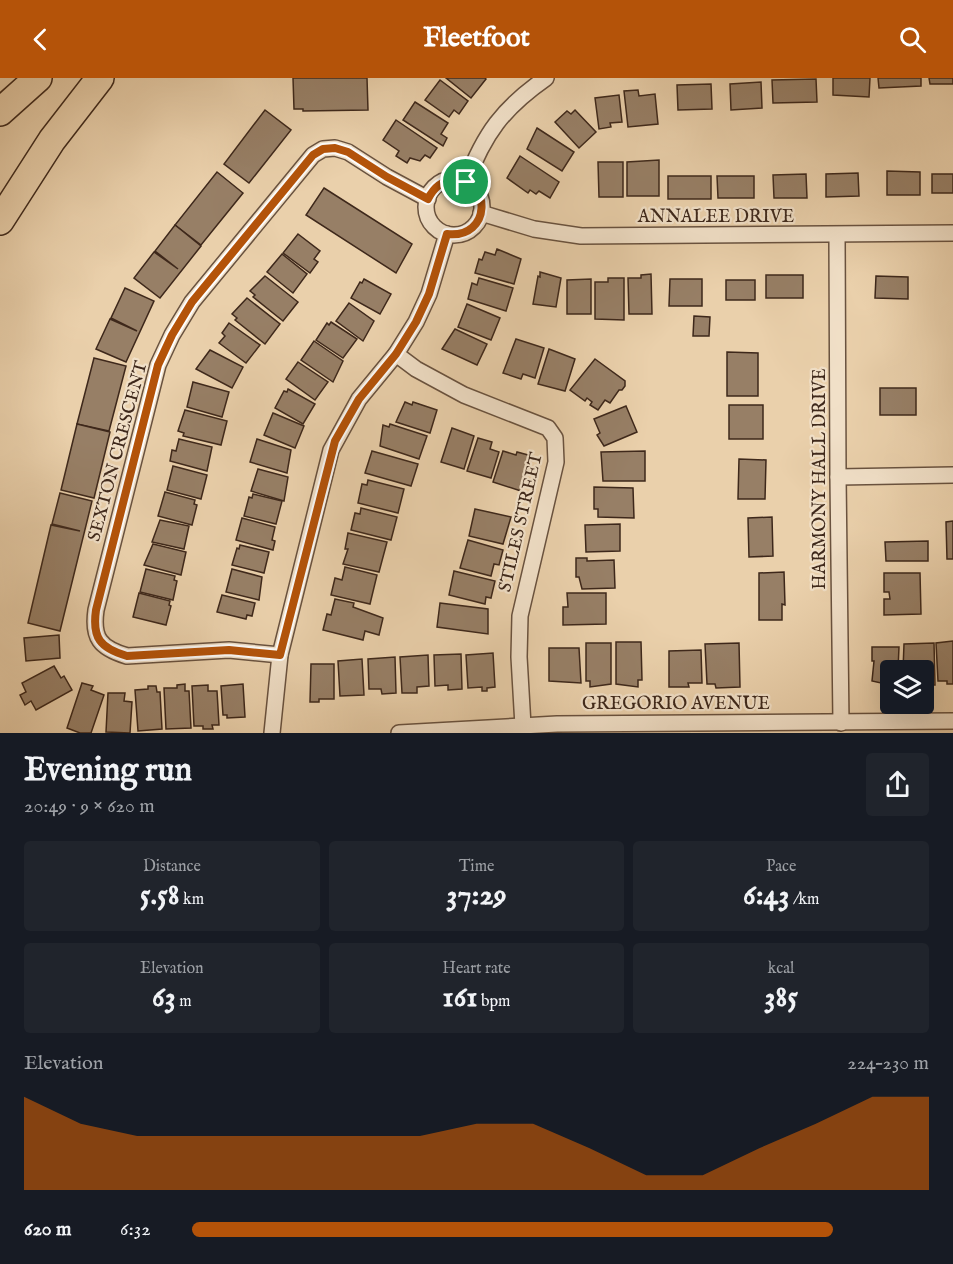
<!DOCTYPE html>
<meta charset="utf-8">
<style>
body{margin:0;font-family:"IM FELL English",serif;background:#20242c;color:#f1f3f6;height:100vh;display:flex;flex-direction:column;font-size:22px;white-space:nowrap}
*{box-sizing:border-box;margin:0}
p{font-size:20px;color:#9ea1a6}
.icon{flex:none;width:33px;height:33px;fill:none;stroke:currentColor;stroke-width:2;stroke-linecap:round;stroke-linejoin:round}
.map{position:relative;height:655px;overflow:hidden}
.side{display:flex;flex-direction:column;background:#171b24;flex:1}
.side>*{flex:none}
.buttons{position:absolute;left:880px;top:582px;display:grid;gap:12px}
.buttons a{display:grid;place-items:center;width:54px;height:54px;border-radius:6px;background:#171b24;box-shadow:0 6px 24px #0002;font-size:30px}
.pin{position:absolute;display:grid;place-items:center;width:51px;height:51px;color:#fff;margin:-26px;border:3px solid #fff;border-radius:50%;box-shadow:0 2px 6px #0007}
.round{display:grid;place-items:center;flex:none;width:63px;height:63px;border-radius:6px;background:#20242c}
.headline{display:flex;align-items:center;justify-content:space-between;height:102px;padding:0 24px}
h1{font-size:33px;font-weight:800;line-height:45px}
.figures{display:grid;grid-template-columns:repeat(3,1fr);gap:9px;height:102px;padding:6px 24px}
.figures div{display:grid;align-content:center;border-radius:6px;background:#20242c;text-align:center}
.figures b{font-size:30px;font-weight:800}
.figures small{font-size:16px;font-weight:400}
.figures p{font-size:16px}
.chart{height:168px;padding:12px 24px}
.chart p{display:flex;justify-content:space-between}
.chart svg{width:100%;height:108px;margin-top:6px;fill:#b45309;opacity:.7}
ul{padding:0 24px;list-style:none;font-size:20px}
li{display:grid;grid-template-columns:96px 72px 1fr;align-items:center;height:45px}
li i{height:15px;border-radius:8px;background:#b45309}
header{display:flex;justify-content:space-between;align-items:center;height:78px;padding:0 24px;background:#b45309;color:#fff;font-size:27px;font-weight:800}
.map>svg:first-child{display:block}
.building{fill:#977f66;stroke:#3e281b;stroke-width:1.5}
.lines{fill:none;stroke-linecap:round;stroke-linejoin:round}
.minor-casing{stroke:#69523f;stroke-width:18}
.motorway-casing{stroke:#3e281b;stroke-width:30}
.minor{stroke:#f1e0c8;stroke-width:15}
.motorway{stroke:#ead0ab;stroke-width:27}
.route-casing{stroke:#fff;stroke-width:12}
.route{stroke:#b45309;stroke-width:8}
.labels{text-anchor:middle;stroke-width:4.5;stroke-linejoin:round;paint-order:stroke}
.street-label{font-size:18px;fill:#3e281b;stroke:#f1e0c8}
</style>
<header><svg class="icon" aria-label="back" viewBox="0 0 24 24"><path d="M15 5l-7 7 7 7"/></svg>Fleetfoot<svg class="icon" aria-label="search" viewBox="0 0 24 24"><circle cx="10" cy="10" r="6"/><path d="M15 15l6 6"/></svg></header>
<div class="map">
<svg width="953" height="655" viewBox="0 0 953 655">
<rect width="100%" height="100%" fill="#ead0ab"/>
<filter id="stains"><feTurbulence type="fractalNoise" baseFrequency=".00333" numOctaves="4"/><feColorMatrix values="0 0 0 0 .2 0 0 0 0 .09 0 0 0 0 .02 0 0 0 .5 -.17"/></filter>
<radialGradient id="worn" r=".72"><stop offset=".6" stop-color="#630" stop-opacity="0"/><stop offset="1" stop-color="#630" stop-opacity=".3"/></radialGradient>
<!-- building -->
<g class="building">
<path d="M293 0H367L368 32 303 33V31H294Z"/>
<path d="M446 0H485L486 1 471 20Z"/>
<path d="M833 0H870L869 19 833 17Z"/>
<path d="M878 0H921V8L879 10Z"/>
<path d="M929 0H953V6H930Z"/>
<path d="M816 1 817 24 773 25 772 2Z"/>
<path d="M440 2 468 23 459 36 454 32 449 39 425 22Z"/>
<path d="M761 4 762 30 731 32 730 6Z"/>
<path d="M711 6 712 31 678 32 677 7Z"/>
<path d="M638 12 639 18 655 16 658 46 628 49 624 13Z"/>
<path d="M619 17 622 44 610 45 611 49 599 51 595 20Z"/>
<path d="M415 24 448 45 441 56 447 60 443 68 403 42Z"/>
<path d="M265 32 291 52 249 105 224 86Z"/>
<path d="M575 32 596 54 579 70 555 44 567 33 571 36Z"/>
<path d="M396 42 437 70 430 80 425 77 420 83 410 80 407 85 396 78 399 73 383 62Z"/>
<path d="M537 50 574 74 562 93 527 71Z"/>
<path d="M520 78 559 104 550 120 539 113 536 116 530 112 528 115 507 100Z"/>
<path d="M659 82V118H627V84Z"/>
<path d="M598 84H623V119H599Z"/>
<path d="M887 93 920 94V117H887Z"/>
<path d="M217 94 243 115 201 167 175 147Z"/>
<path d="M858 95 859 118 826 119V96Z"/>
<path d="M806 96 807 120H774L773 97Z"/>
<rect x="932" y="96" width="21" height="19"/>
<rect x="668" y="98" width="43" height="23"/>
<path d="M717 98H754V120H718Z"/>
<path d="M324 110 412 166 396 195 306 137Z"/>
<path d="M175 147 201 168 160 220 134 200 154 174 178 191 155 173Z"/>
<path d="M298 156 320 173 314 181 318 184 310 195 283 175Z"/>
<path d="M497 171 521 181 514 206 475 195 479 181 482 182 485 174 495 177Z"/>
<path d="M282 176 307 196 293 215 267 194Z"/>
<path d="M540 194 561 200 556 229 533 226 538 198 540 199Z"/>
<path d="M651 196 652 236H629L628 200H641V197Z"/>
<rect x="766" y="197" width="37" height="23"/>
<path d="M265 198 298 224 283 243 253 219 255 217 250 213Z"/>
<path d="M876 198 908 199V221L875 220Z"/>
<path d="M479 200 513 210 506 233 468 221 472 205 477 207Z"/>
<path d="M608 200H624V242L595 241V204H608Z"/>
<path d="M364 201 391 216 380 236 351 220 360 204 362 205Z"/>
<path d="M591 201V236H567V202Z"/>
<path d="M670 201H702V228H669Z"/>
<rect x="726" y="202" width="29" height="20"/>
<path d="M125 210 154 223 126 284 96 271 110 241 137 253 111 240Z"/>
<path d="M247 220 280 246 265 266 235 242 237 240 232 236Z"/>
<path d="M349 225 374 243 363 263 336 243Z"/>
<path d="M467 226 500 240 491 262 458 249Z"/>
<path d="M694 238 710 239 709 258H693Z"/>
<path d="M331 244 357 261 343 280 316 262 327 245 329 247Z"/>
<path d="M229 245 260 267 246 285 219 265 225 258 222 255Z"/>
<path d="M455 251 487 266 477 287 442 271Z"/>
<path d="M516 261 544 270 535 300 523 296 521 301 503 295Z"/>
<path d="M314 263 343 283 333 304 301 282Z"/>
<path d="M549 271 575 281 565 313 538 306Z"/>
<path d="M210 272 243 289 232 310 196 291Z"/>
<path d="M727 274 758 275V318H727Z"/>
<path d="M94 280 126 288 109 353 77 346Z"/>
<path d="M595 281 625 303V308L622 312H619L610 325 605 322 598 332 590 327 592 324 587 320 585 323 570 312Z"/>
<path d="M298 284 328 304 315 322 286 301Z"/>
<path d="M193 304 229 314 222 339 187 329Z"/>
<rect x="880" y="310" width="36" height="27"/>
<path d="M288 311 315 326 303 346 275 330 284 313 287 314Z"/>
<path d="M405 324 412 327 413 324 437 332 430 355 396 344Z"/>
<rect x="729" y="327" width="34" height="34"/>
<path d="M626 328 637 354 604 368 597 357 600 355 594 341Z"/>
<path d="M185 332 227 343 221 367 183 358 184 355 178 353Z"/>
<path d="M273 335 304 348 295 370 264 357Z"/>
<path d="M77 346 110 354 94 420 61 412Z"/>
<path d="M390 346 427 358 419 381 380 368 383 347 389 349Z"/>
<path d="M452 350 474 358 464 391 441 384Z"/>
<path d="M478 360 492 364 490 371 499 374 491 400 467 393Z"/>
<path d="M179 361 212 369 207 393 170 383 172 372 176 373Z"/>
<path d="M257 361 291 372 287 395 250 384Z"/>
<path d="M372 373 418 386 411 408 365 395Z"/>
<path d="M503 373 516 377 517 374 532 378 521 413 493 404Z"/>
<path d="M645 373V403H603L601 374Z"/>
<path d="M739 381 766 382 765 421H738Z"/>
<path d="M173 388 207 397 201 421 167 412Z"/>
<path d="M258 391 288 399 284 423 251 413Z"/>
<path d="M368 402 404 411 398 435 358 425 362 406 367 407Z"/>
<path d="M594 409 633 410 634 440 598 439V431H594Z"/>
<path d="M165 414 195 422 194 426 197 427 192 447 158 438Z"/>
<path d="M60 415 92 423 60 553 28 545 51 447 80 453 52 446Z"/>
<path d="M253 416 282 423 276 446 244 438 249 419 252 420Z"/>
<path d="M361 430 397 439 391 462 351 452 355 435 360 436Z"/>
<path d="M475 431 511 439 503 466 469 458Z"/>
<path d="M772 439 773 478 749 479 748 440Z"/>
<path d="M242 440 275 449 272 462 275 463 273 472 236 462Z"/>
<path d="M160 442 189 448 184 471 152 464Z"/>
<path d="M953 443V481H947L946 444Z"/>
<path d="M620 446V473L586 474 585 447Z"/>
<path d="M348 455 387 464 379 494 343 486 348 471H345Z"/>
<path d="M468 462 503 472 499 487 494 486 491 498 460 490Z"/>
<path d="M928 463V483H886L885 464Z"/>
<path d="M153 466 186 474 181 497 144 487Z"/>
<path d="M240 467 269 474 264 495 232 487 237 470 239 471Z"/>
<path d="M576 480H587V483L614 482 615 510 582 511 579 499H576Z"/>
<path d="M345 489 377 497 370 526 331 517 335 500 342 502Z"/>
<path d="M146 491 175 498 174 502 177 503 173 522 140 514Z"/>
<path d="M232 491 262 499 259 522 226 514Z"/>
<path d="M454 493 495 503 491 520 486 519 485 526 449 517Z"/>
<path d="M784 494 785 527 782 526V542H759V495Z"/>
<path d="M884 495H920L921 536 884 537V521H890L889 514H884Z"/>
<path d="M139 515 170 523 169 527 171 528 166 547 133 539Z"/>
<path d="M567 515H606V546L563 547V529H568Z"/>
<path d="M222 517 255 525 252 538 247 537 246 541 217 534Z"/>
<path d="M335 521 354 525 353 529 383 540 379 557 365 553 363 562 323 552 327 536 331 537Z"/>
<path d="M440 525 488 531V556L437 549Z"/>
<path d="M59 557 60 580 26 583 24 560Z"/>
<path d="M953 563V606H947V603H938L936 565Z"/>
<path d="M616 564H641L642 602H638V609L616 606Z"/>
<path d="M586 565H611V606L590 609V603H586Z"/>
<path d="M739 565 740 609 716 610 715 606H707L705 566Z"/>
<path d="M934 565 935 607H924V592H903L904 566Z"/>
<path d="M872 569H899L898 592H891V607L883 603 881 605 872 603 874 583H872Z"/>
<path d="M549 570H579L581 605 549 603Z"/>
<path d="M701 572 702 605H688L689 609H669V573Z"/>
<path d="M493 575 495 609 487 610V613H482V609L468 610 466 577Z"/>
<path d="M461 576 462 611 448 612V607L435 608 434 577Z"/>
<path d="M428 577 429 608 417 609V615H402L400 579Z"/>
<path d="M395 579 396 615 382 616 381 611H369L368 581Z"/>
<path d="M362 581 364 617 340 618 338 583Z"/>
<path d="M311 586H334V621H319V624H310Z"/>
<path d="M54 588 61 600 64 598 72 612 36 632 31 623 25 627 20 617 26 614 22 605Z"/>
<path d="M82 605 93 608 91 612 104 617 91 655H80L67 650Z"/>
<path d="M185 606V613H189L191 650 166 651 164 610H177V607Z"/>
<path d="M243 606 245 639 227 640V637H223L221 608Z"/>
<path d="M208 607V613H217L219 647H212L213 651H203V648H194L192 608Z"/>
<path d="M148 608H156L157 614H160L162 651 138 653 135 612 148 611Z"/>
<path d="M108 615H125L124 623 132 624 130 655 106 654Z"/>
</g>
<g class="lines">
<defs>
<g id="minor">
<circle cx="454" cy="129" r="28"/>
<path d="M466 104C484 56 503 30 546 0"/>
<path d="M481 135 534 151 581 158 953 155"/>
<path d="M837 157 838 399 841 645"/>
<path d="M396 276 416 291 464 317 548 350 555 360 556 384 520 538 519 579 523 648"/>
<path d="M838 399 953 397"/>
<path d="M280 577 229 572 127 578C100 570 92 560 96 532L158 287 172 257 192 224 313 77 323 71 335 70 348 74 387 99 428 121"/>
<path d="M272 655 280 577 331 372 359 321 396 276 416 244 429 216 447 156"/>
<path d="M399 655 557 646 953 643"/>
</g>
<g id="motorway">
<path d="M0 34 38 0"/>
<path d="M0 143 52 62 100 0"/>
</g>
</defs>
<!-- minor casing -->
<use href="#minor" class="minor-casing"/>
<!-- motorway casing -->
<use href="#motorway" class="motorway-casing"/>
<!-- minor -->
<use href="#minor" class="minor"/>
<!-- motorway -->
<use href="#motorway" class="motorway"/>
</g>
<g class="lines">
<defs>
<path id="route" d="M335 70 348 74 387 99 428 121C433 111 440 103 453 102 492 100 492 161 447 156L429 216 416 244 396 276 359 321 335 363 280 577 229 572 127 578C100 570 92 560 96 532L158 287 172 257 192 224 313 77 323 71Z"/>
</defs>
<!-- route casing -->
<use href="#route" class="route-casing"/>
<!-- route -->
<use href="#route" class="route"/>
</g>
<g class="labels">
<!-- street labels -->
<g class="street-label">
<text x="716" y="144">ANNALEE DRIVE</text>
<text transform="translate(117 373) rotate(-75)" y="6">SEXTON CRESCENT</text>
<text transform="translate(819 401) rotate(-90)" y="6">HARMONY HALL DRIVE</text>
<text transform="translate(520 444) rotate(-77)" y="6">STILES STREET</text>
<text x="676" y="631">GREGORIO AVENUE</text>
</g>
</g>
<rect width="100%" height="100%" filter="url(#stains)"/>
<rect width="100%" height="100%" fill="url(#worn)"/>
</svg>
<div class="buttons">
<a><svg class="icon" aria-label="layers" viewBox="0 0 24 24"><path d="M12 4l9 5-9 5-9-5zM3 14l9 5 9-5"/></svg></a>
</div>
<div class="pin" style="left:466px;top:104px;background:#1e9e55"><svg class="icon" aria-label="arrive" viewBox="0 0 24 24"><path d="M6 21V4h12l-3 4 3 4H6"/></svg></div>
</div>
<section class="side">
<div class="headline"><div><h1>Evening run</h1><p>20:49 · 9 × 620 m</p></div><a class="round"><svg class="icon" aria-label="share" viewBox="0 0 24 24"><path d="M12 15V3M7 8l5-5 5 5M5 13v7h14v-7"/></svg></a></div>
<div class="figures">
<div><p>Distance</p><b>5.58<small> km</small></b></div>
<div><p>Time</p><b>37:29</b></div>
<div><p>Pace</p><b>6:43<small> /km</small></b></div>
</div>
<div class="figures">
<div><p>Elevation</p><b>63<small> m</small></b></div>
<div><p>Heart rate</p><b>161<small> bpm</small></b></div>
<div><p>kcal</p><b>385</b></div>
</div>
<div class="chart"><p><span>Elevation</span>224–230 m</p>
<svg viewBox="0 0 160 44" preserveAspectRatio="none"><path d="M0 44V6L10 17L20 22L30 22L40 22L50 22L60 22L70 22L80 17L90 17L100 27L110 38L120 38L130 27L140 17L150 6L160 6V44z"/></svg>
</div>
<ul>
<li><b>620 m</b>6:32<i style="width:87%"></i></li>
</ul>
</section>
